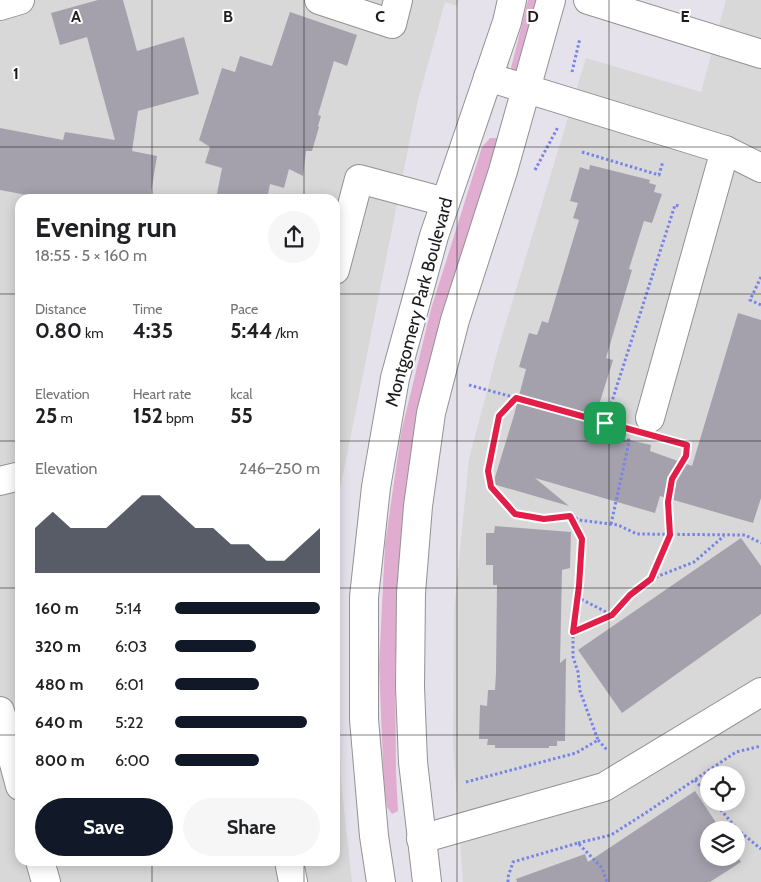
<!DOCTYPE html>
<meta charset="utf-8">
<style>
body{margin:0;font-family:Cabin,sans-serif;background:#f6f6f6;color:#202124;height:100vh;display:flex;flex-direction:column;font-size:19px;white-space:nowrap}
*{box-sizing:border-box;margin:0}
p{font-size:16px;color:#757577}
.icon{flex:none;width:28px;height:28px;fill:none;stroke:currentColor;stroke-width:2;stroke-linecap:round;stroke-linejoin:round}
.map{position:relative;flex:1;overflow:hidden}
.panel{position:absolute;left:15px;top:194px;width:325px;height:672px;display:flex;flex-direction:column;background:#fff;border-radius:15px;box-shadow:0 2px 12px #0003}
.panel>*{flex:none}
.controls{position:absolute;left:700px;top:766px;display:grid;gap:10px}
.controls a{display:grid;place-items:center;width:45px;height:45px;border-radius:50%;background:#fff;box-shadow:0 2px 12px #0003;font-size:25px}
.pin{position:absolute;display:grid;place-items:center;width:42px;height:42px;color:#fff;margin:-21px;border-radius:10px;box-shadow:0 2px 8px #0006}
.round{display:grid;place-items:center;flex:none;width:52px;height:52px;border-radius:26px;background:#f6f6f6}
.headline{display:flex;align-items:center;justify-content:space-between;height:85px;padding:0 20px}
h1{font-size:28px;font-weight:700;line-height:38px}
.metrics{display:grid;grid-template-columns:repeat(3,1fr);gap:8px;height:85px;padding:5px 20px}
.metrics div{display:grid;align-content:center}
.metrics b{font-size:21px;font-weight:700}
.metrics small{font-size:14px;font-weight:400}
.metrics p{font-size:14px}
.chart{height:140px;padding:10px 20px}
.chart p{display:flex;justify-content:space-between}
.chart svg{width:100%;height:90px;margin-top:5px;fill:#111827;opacity:.7}
.button{display:flex;gap:10px;margin-top:auto;padding:10px 20px}
.button a{flex:1;height:58px;border-radius:30px;background:#111827;color:#fff;font-size:20px;font-weight:700;line-height:58px;text-align:center}
.button a+a{background:#f6f6f6;color:#202124}
ul{padding:0 20px;list-style:none;font-size:16px}
li{display:grid;grid-template-columns:80px 60px 1fr;align-items:center;height:38px}
li i{height:12px;border-radius:6px;background:#111827}
.map>svg:first-child{display:block}
.residential{fill:#d8d8d9;fill-rule:evenodd}
.grass{fill:#e0add1}
.building{fill:#a4a1ad}
.lines{fill:none;stroke-linecap:round;stroke-linejoin:round}
.minor-casing{stroke:#929292;stroke-width:30}
.path{stroke:#7783e7;stroke-width:3;stroke-dasharray:2.5 2.5;stroke-linecap:butt}
.minor{stroke:#fff;stroke-width:28}
.route-casing{stroke:#fff;stroke-width:10}
.route{stroke:#e11d48;stroke-width:6}
.grid{fill:none;stroke:#1b1b1b;stroke-width:1;stroke-opacity:0.55}
.labels{text-anchor:middle;stroke-width:4;stroke-linejoin:round;paint-order:stroke}
.street-label{font-size:18px;fill:#1b1b1b;stroke:#fff}
.grid-label{font-size:16px;text-anchor:middle;font-weight:bold;fill:#1b1b1b;stroke:#fff;stroke-width:4;stroke-linejoin:round;paint-order:stroke}
</style>
<div class="map">
<svg width="761" height="882" viewBox="0 0 761 882">
<rect width="100%" height="100%" fill="#e6e2eb"/>
<!-- residential -->
<g class="residential">
<path d="M0 0H459L457 6 445 2 417 104 339 495 336 601 341 780 352 882H0ZM20 199H335V861H20Z"/>
<path d="M726 0H761V882H463L453 746 454 610 469 459 498 349 586 58 701 92ZM709 775H736V802H709ZM709 830H736V858H709Z"/>
</g>
<!-- grass -->
<g class="grass">
<path d="M528 0H542L514 80 509 76Z"/>
<path d="M490 138H497L498 152 403 545 395 665 396 773 398 811 392 814 387 807 384 786 379 666 385 545 401 433 431 309 482 147Z"/>
</g>
<!-- building -->
<g class="building">
<path d="M98 0H123L137 51 184 37 199 94 138 111 132 151 157 156 150 199H48L0 190V128L63 140 65 132 115 140 87 37 60 45 51 13Z"/>
<path d="M290 12 357 35 347 66 334 61 318 115 321 116 318 126 319 127 312 151H306L303 176 289 169 284 188 270 184 267 199H216L222 168 205 163 210 147 199 140 222 68 235 72 240 56 272 66Z"/>
<path d="M590 165 650 180 649 183 656 185 654 192 662 194 652 223 644 221 629 269 632 270 606 358 613 360 593 424 618 432 616 437 651 445 650 451 692 466 738 313 761 320V498L753 523 660 496 655 513 535 478 569 506 493 484 514 415 526 369 519 367 529 333 537 335 542 321 548 323 579 220 573 218 578 203 570 201 580 167 589 170Z"/>
<path d="M495 526 571 532 570 568 562 570 560 663 566 658 565 741H557V746H549V748H495V745H487L488 739H479L480 705 487 706 488 690H495L496 673 497 585H493V565H486V533H494Z"/>
<path d="M741 538 761 566V614L622 713 578 650Z"/>
<path d="M695 791 721 830H709V858H736V854L741 862 710 882H517L516 879 585 854 588 862Z"/>
</g>
<g class="lines">
<defs>
<g id="minor">
<path d="M319 0 392 24 398 0"/>
<path d="M588 0 761 54"/>
<path d="M0 6 20 0"/>
<path d="M488 77 725 150 761 168"/>
<path d="M335 270 359 179 445 202"/>
<path d="M650 418 725 150"/>
<path d="M0 481 20 476"/>
<path d="M0 711 20 786"/>
<path d="M421 839 604 787 761 692"/>
<path d="M40 861 46 882"/>
<path d="M289 861 293 882"/>
<path d="M381 882 374 836 364 719V597L376 487 395 378 434 236 507 22 512 0"/>
<path d="M427 882 413 762 410 687 411 593 418 506 431 413 455 320 503 171 551 0"/>
</g>
</defs>
<!-- minor casing -->
<use href="#minor" class="minor-casing"/>
<!-- path -->
<g class="path">
<path d="M572 72 580 38"/>
<path d="M582 152 659 175 663 161"/>
<path d="M535 170 558 127"/>
<path d="M761 277 750 300 761 305"/>
<path d="M469 385 623 427"/>
<path d="M517 399 499 416 488 471 491 487 515 514 544 519 570 515 579 520 618 525 637 534 745 535 761 543"/>
<path d="M605 423 675 205 680 206"/>
<path d="M611 524 629 442 628 437"/>
<path d="M651 579 694 562 724 536"/>
<path d="M577 597 612 615"/>
<path d="M573 632 612 615 630 595 651 579 670 535 668 502 672 479 686 456 687 445 667 440"/>
<path d="M598 740 608 751"/>
<path d="M695 780 709 796"/>
<path d="M466 782 576 753 598 740 580 691 578 672 573 657V632L579 586 582 539 570 516"/>
<path d="M714 802 738 830 761 849"/>
<path d="M578 843 611 835 644 814 736 752 761 746"/>
<path d="M508 882V877L513 862 578 843 602 868 607 882"/>
</g>
<!-- minor -->
<use href="#minor" class="minor"/>
</g>
<g class="lines">
<defs>
<path id="route" d="M516 398 687 445 686 456 672 479 668 502 670 535 651 579 630 595 612 615 573 632 579 586 582 539 570 516 544 519 515 514 491 487 488 471 499 416Z"/>
</defs>
<!-- route casing -->
<use href="#route" class="route-casing"/>
<!-- route -->
<use href="#route" class="route"/>
</g>
<!-- grid -->
<path class="grid" d="M152 0V199M304 0V199M457 0V882M609 0V882M0 147H761M0 294H20M335 294H761M0 441H20M335 441H761M0 588H20M335 588H761M0 735H20M335 735H761M152 861V882M304 861V882"/>
<g class="labels">
<!-- street labels -->
<g class="street-label">
<text transform="translate(419 302) rotate(-75)" y="6">Montgomery Park Boulevard</text>
</g>
</g>
<g class="grid-label">
<text x="76" y="22">A</text>
<text x="228" y="22">B</text>
<text x="380" y="22">C</text>
<text x="533" y="22">D</text>
<text x="685" y="22">E</text>
<text x="16" y="79">1</text>
</g>
</svg>
<div class="controls">
<a><svg class="icon" aria-label="locate" viewBox="0 0 24 24"><circle cx="12" cy="12" r="6"/><path d="M12 2v4M12 18v4M2 12h4M18 12h4"/></svg></a>
<a><svg class="icon" aria-label="layers" viewBox="0 0 24 24"><path d="M12 4l9 5-9 5-9-5zM3 14l9 5 9-5"/></svg></a>
</div>
<div class="pin" style="left:605px;top:423px;background:#1e9e55"><svg class="icon" aria-label="arrive" viewBox="0 0 24 24"><path d="M6 21V4h12l-3 4 3 4H6"/></svg></div>
<section class="panel">
<div class="headline"><div><h1>Evening run</h1><p>18:55 · 5 × 160 m</p></div><a class="round"><svg class="icon" aria-label="share" viewBox="0 0 24 24"><path d="M12 15V3M7 8l5-5 5 5M5 13v7h14v-7"/></svg></a></div>
<div class="metrics">
<div><p>Distance</p><b>0.80<small> km</small></b></div>
<div><p>Time</p><b>4:35</b></div>
<div><p>Pace</p><b>5:44<small> /km</small></b></div>
</div>
<div class="metrics">
<div><p>Elevation</p><b>25<small> m</small></b></div>
<div><p>Heart rate</p><b>152<small> bpm</small></b></div>
<div><p>kcal</p><b>55</b></div>
</div>
<div class="chart"><p><span>Elevation</span>246–250 m</p>
<svg viewBox="0 0 160 44" preserveAspectRatio="none"><path d="M0 44V22L10 14L20 22L30 22L40 22L50 14L60 6L70 6L80 14L90 22L100 22L110 30L120 30L130 38L140 38L150 30L160 22V44z"/></svg>
</div>
<ul>
<li><b>160 m</b>5:14<i style="width:100%"></i></li>
<li><b>320 m</b>6:03<i style="width:56%"></i></li>
<li><b>480 m</b>6:01<i style="width:58%"></i></li>
<li><b>640 m</b>5:22<i style="width:91%"></i></li>
<li><b>800 m</b>6:00<i style="width:58%"></i></li>
</ul>
<div class="button"><a>Save</a><a>Share</a></div>
</section>
</div>
